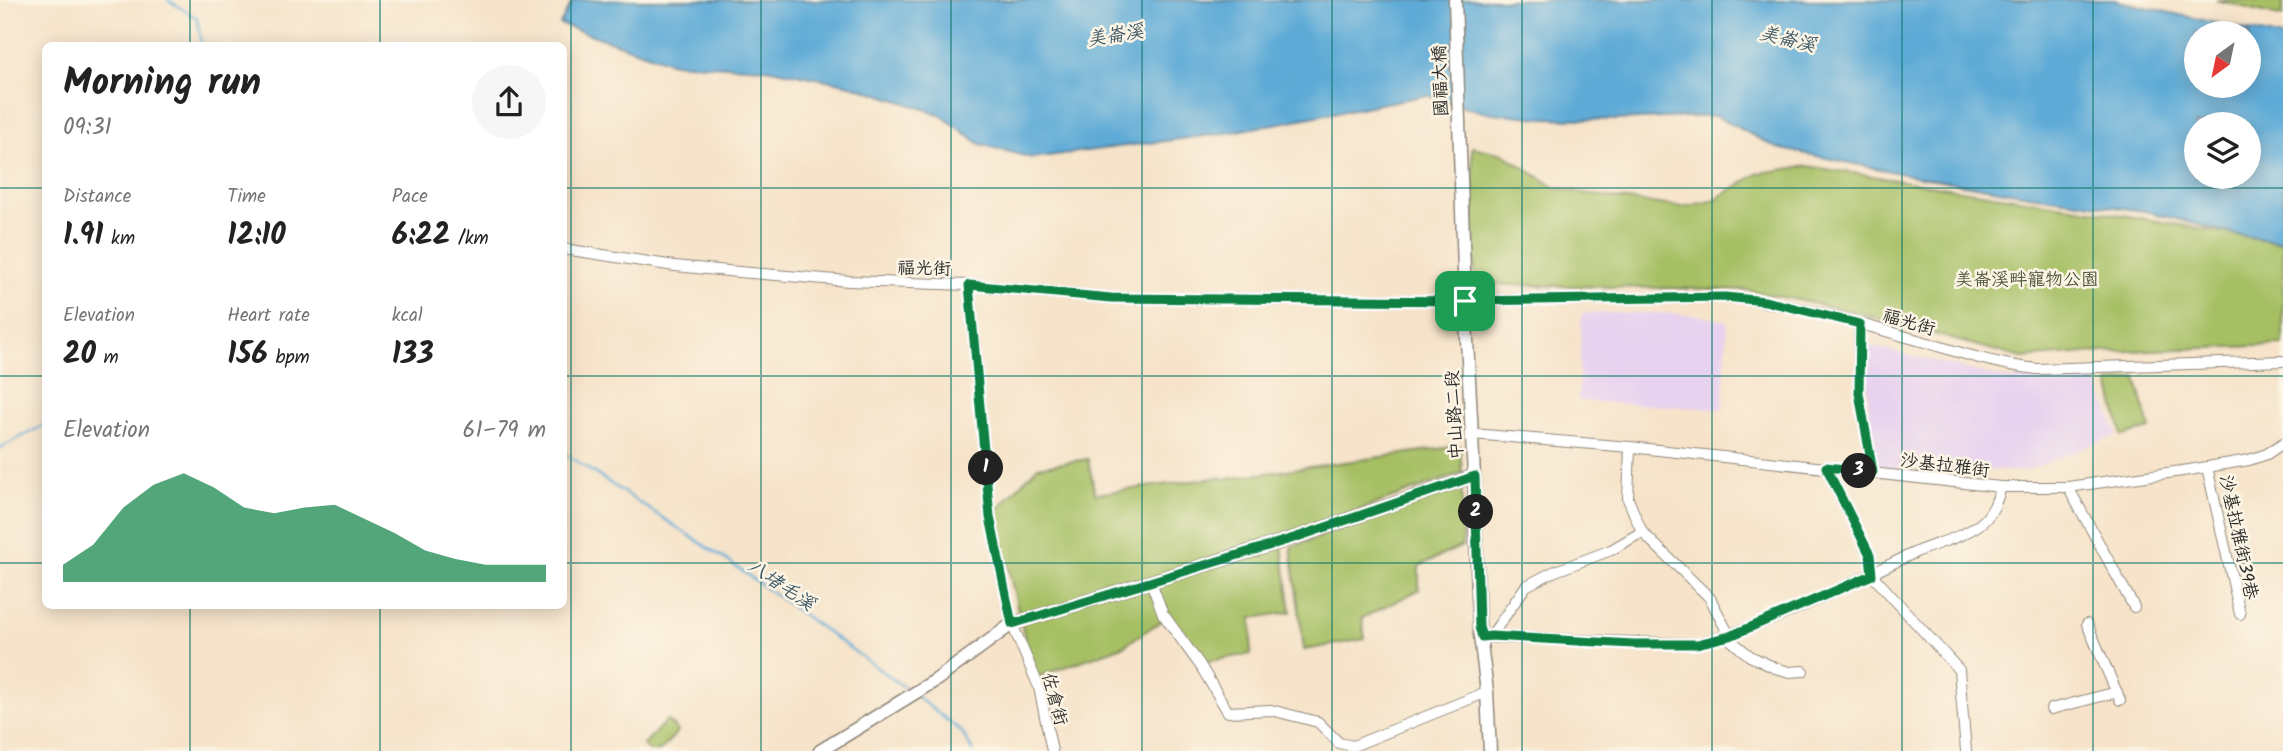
<!DOCTYPE html>
<meta charset="utf-8">
<style>
body{margin:0;font-family:Kalam,"LXGW WenKai TC",sans-serif;background:#f6f6f6;color:#222;height:100vh;display:flex;flex-direction:column;font-size:26px;white-space:nowrap}
*{box-sizing:border-box;margin:0}
p{font-size:23px;color:#767676}
.icon{flex:none;width:38px;height:38px;fill:none;stroke:currentColor;stroke-width:2;stroke-linecap:round;stroke-linejoin:round}
.map{position:relative;flex:1;overflow:hidden}
.sheet{position:absolute;left:42px;top:42px;width:525px;height:567px;display:flex;flex-direction:column;background:#fff;border-radius:10px;box-shadow:0 4px 18px #0003}
.sheet>*{flex:none}
.needle{width:46px;rotate:213deg}
.controls{position:absolute;left:2184px;top:21px;display:grid;gap:14px}
.controls a{display:grid;place-items:center;width:77px;height:77px;border-radius:50%;background:#fff;box-shadow:0 4px 18px #0003;font-size:35px}
.pin{position:absolute;display:grid;place-items:center;width:60px;height:60px;color:#fff;margin:-30px;border-radius:14px;box-shadow:0 4px 10px #0006}
.km{position:absolute;width:35px;height:35px;margin:-18px;border-radius:50%;background:#222;color:#fff;font-size:19px;line-height:35px;text-align:center}
.round{display:grid;place-items:center;flex:none;width:74px;height:74px;border-radius:37px;background:#f6f6f6}
.head{display:flex;align-items:center;justify-content:space-between;height:119px;padding:0 21px}
h1{font-size:38px;font-weight:700;line-height:52px}
.metrics{display:grid;grid-template-columns:repeat(3,1fr);gap:10px;height:119px;padding:7px 21px}
.metrics div{display:grid;align-content:center}
.metrics b{font-size:30px;font-weight:700}
.metrics small{font-size:19px;font-weight:400}
.metrics p{font-size:19px}
.chart{height:196px;padding:14px 21px}
.chart p{display:flex;justify-content:space-between}
.chart svg{width:100%;height:126px;margin-top:7px;fill:#0b8043;opacity:.7}
.map>svg:first-child{display:block}
.built{fill:#e7d2ef}
.green{fill:#a6bf64;stroke:#687548;stroke-width:2}
.water{fill:#5fabd7;stroke:#456b81;stroke-width:2;fill-rule:evenodd}
.lines{fill:none;stroke-linecap:round;stroke-linejoin:round}
.stream{stroke:#5fabd7;stroke-width:2.5}
.minor-casing{stroke:#90877a;stroke-width:12}
.tertiary-casing{stroke:#90877a;stroke-width:15}
.minor{stroke:#fff;stroke-width:10}
.tertiary{stroke:#fff;stroke-width:12}
.route-casing{stroke:#fff;stroke-width:14}
.route{stroke:#0b8043;stroke-width:9}
.grid{fill:none;stroke:#0f766e;stroke-width:2;stroke-opacity:0.55}
.labels{text-anchor:middle;stroke-width:5;stroke-linejoin:round;paint-order:stroke}
.street-label{font-size:18px;fill:#2b2b2b;stroke:#fcf5e5}
.park-label{font-size:18px;fill:#50573c;stroke:#fcf5e5}
.water-label{font-size:19px;font-style:italic;fill:#3d5867;stroke:#fcf5e5}
</style>
<div class="map">
<svg width="2283" height="751" viewBox="0 0 2283 751">
<rect width="100%" height="100%" fill="#fcf5e5"/>
<filter id="ink" filterUnits="userSpaceOnUse"><feTurbulence type="fractalNoise" baseFrequency=".0143" numOctaves="2"/><feDisplacementMap in="SourceGraphic" scale="14" xChannelSelector="R" yChannelSelector="G"/><feConvolveMatrix kernelMatrix="1 2 1 2 8 2 1 2 1" color-interpolation-filters="sRGB"/></filter>
<filter id="wash" filterUnits="userSpaceOnUse"><feTurbulence type="fractalNoise" baseFrequency=".00686" numOctaves="4" result="noise"/><feDisplacementMap in="SourceGraphic" scale="28" xChannelSelector="R" yChannelSelector="G"/><feGaussianBlur stdDeviation="1.57" result="paint"/><feColorMatrix in="noise" values="0 0 0 0 0 0 0 0 0 0 0 0 0 0 0 0 0 1.4 0 .05"/><feComposite in="paint" operator="in"/></filter>
<g filter="url(#wash)">
<rect width="100%" height="100%" fill="#f6e3c9"/>
<!-- built -->
<g class="built">
<path d="M1580 313H1654L1696 315 1727 321 1723 409 1578 401 1582 313Z"/>
<path d="M1863 344 2008 379 2095 378 2118 435 2025 471 1875 468Z"/>
</g>
<!-- green -->
<g class="green">
<path d="M2216 0H2283V17Z"/>
<path d="M1472 147 1503 154 1556 188 1611 198 1682 207 1712 201 1759 173 1807 166 2129 216 2283 243V345L2102 352 2022 358 1850 311 1748 290 1475 284Z"/>
<path d="M2136 377 2150 429 2122 436 2109 383Z"/>
<path d="M1460 446 1462 473 1281 538 1291 612 1252 618 1251 654 1198 663 1166 618 1123 646 1034 678 995 512 1037 467 1088 459 1095 494 1221 477 1223 479Z"/>
<path d="M1462 487V546L1419 566V590L1362 618 1365 639 1304 650 1291 547Z"/>
<path d="M667 720 678 731 660 751H649L643 745Z"/>
</g>
<!-- water -->
<path class="water" d="M573 0H2114L2283 38V242L2234 234 2150 212 2029 195 1914 176 1777 148 1716 116 1613 120 1542 118 1483 112 1427 95 1227 133 1032 158 980 144 939 114 851 85 766 68 673 63 560 24ZM2196 33H2249V86H2196ZM2196 124H2249V177H2196Z"/>
<g class="lines">
<!-- stream -->
<g class="stream">
<path d="M168 0 197 18 202 46"/>
<path d="M0 448 46 424"/>
<path d="M564 453 728 561 911 692"/>
<path d="M916 696 961 731 973 751"/>
</g>
</g>
</g>
<g filter="url(#ink)">
<g class="lines">
<defs>
<g id="minor">
<path d="M564 249 675 266 739 272 849 281 969 285 1111 298 1465 301 1725 297C1794 303 1861 324 1928 343 1964 354 1999 365 2037 369L2283 361"/>
<path d="M969 285 990 517 1012 624 1039 687 1052 751"/>
<path d="M1859 324V393L1873 472"/>
<path d="M1472 434 1630 447 2001 487H2068L2189 470 2249 460 2267 454 2283 443"/>
<path d="M1630 447 1628 499 1642 532 1710 598 1732 641 1740 648 1750 656 1775 668 1790 672 1803 671"/>
<path d="M1826 467 1870 555 1872 575 1959 670 1966 751"/>
<path d="M2207 467 2240 614"/>
<path d="M2068 487 2134 607"/>
<path d="M1151 582 1163 614 1200 665 1228 712 1271 710 1318 722 1339 743 1353 746 1487 692"/>
<path d="M2087 624 2120 700"/>
<path d="M1491 636 1526 586 1553 572 1611 550 1642 532"/>
<path d="M1482 637 1697 644C1774 624 1845 586 1916 552 1937 543 1961 538 1980 524 1992 515 1997 501 2001 487"/>
<path d="M2051 709 2117 692"/>
</g>
<g id="tertiary">
<path d="M1455 0 1465 301 1474 476 1479 627 1487 692 1490 751"/>
<path d="M820 751 936 680 1012 624 1297 537 1474 476"/>
</g>
</defs>
<!-- minor casing -->
<use href="#minor" class="minor-casing"/>
<!-- tertiary casing -->
<use href="#tertiary" class="tertiary-casing"/>
<!-- minor -->
<use href="#minor" class="minor"/>
<!-- tertiary -->
<use href="#tertiary" class="tertiary"/>
</g>
</g>
<g class="lines" filter="url(#ink)">
<defs>
<path id="route" d="M969 285 1111 298 1465 301 1725 297 1765 301 1860 324 1859 393 1873 472 1826 467 1870 555 1872 575 1730 636 1697 644H1633L1491 636 1482 637 1479 627 1475 476 1297 537 1012 624 990 517Z"/>
</defs>
<!-- route casing -->
<use href="#route" class="route-casing"/>
<!-- route -->
<use href="#route" class="route"/>
</g>
<!-- grid -->
<path class="grid" d="M190 0V46M380 0V46M571 0V751M761 0V751M951 0V751M1142 0V751M1332 0V751M1522 0V751M1712 0V751M1902 0V751M2093 0V751M0 188H46M564 188H2283M0 376H46M564 376H2283M0 563H46M564 563H2283M190 606V751M380 606V751"/>
<g class="labels">
<!-- street labels -->
<g class="street-label">
<text transform="translate(1440 81) rotate(-92)" y="6">國福大橋</text>
<text transform="translate(924 268) rotate(1)" y="6">福光街</text>
<text transform="translate(1909 322) rotate(16)" y="6">福光街</text>
<text transform="translate(1454 415) rotate(-93)" y="6">中山路二段</text>
<text transform="translate(1945 465) rotate(7)" y="6">沙基拉雅街</text>
<text transform="translate(2239 537) rotate(78)" y="6">沙基拉雅街39巷</text>
<text transform="translate(1055 699) rotate(75)" y="6">佐倉街</text>
</g>
<!-- park labels -->
<g class="park-label">
<text x="2027" y="285">美崙溪畔寵物公園</text>
</g>
<!-- water labels -->
<g class="water-label">
<text transform="translate(1115 34) rotate(-9)" y="7">美崙溪</text>
<text transform="translate(1788 38) rotate(14)" y="7">美崙溪</text>
<text transform="translate(782 584) rotate(34)" y="7">八堵毛溪</text>
</g>
</g>
</svg>
<div class="controls">
<a><svg class="needle" viewBox="-14 -14 28 28"><path d="M0-13l5 13h-10z" fill="#e53935"/><path d="M0 13l5-13h-10z" fill="#767676"/></svg></a>
<a><svg class="icon" aria-label="layers" viewBox="0 0 24 24"><path d="M12 4l9 5-9 5-9-5zM3 14l9 5 9-5"/></svg></a>
</div>
<div class="pin" style="left:1465px;top:301px;background:#1e9e55"><svg class="icon" aria-label="arrive" viewBox="0 0 24 24"><path d="M6 21V4h12l-3 4 3 4H6"/></svg></div>
<b class="km" style="left:986px;top:468px">1</b>
<b class="km" style="left:1476px;top:512px">2</b>
<b class="km" style="left:1859px;top:471px">3</b>
<section class="sheet">
<div class="head"><div><h1>Morning run</h1><p>09:31</p></div><a class="round"><svg class="icon" aria-label="share" viewBox="0 0 24 24"><path d="M12 15V3M7 8l5-5 5 5M5 13v7h14v-7"/></svg></a></div>
<div class="metrics">
<div><p>Distance</p><b>1.91<small> km</small></b></div>
<div><p>Time</p><b>12:10</b></div>
<div><p>Pace</p><b>6:22<small> /km</small></b></div>
</div>
<div class="metrics">
<div><p>Elevation</p><b>20<small> m</small></b></div>
<div><p>Heart rate</p><b>156<small> bpm</small></b></div>
<div><p>kcal</p><b>133</b></div>
</div>
<div class="chart"><p><span>Elevation</span>61–79 m</p>
<svg viewBox="0 0 160 44" preserveAspectRatio="none"><path d="M0 44V38L10 31L20 18L30 10L40 6L50 11L60 18L70 20L80 18L90 17L100 22L110 27L120 33L130 36L140 38L150 38L160 38V44z"/></svg>
</div>
</section>
</div>
